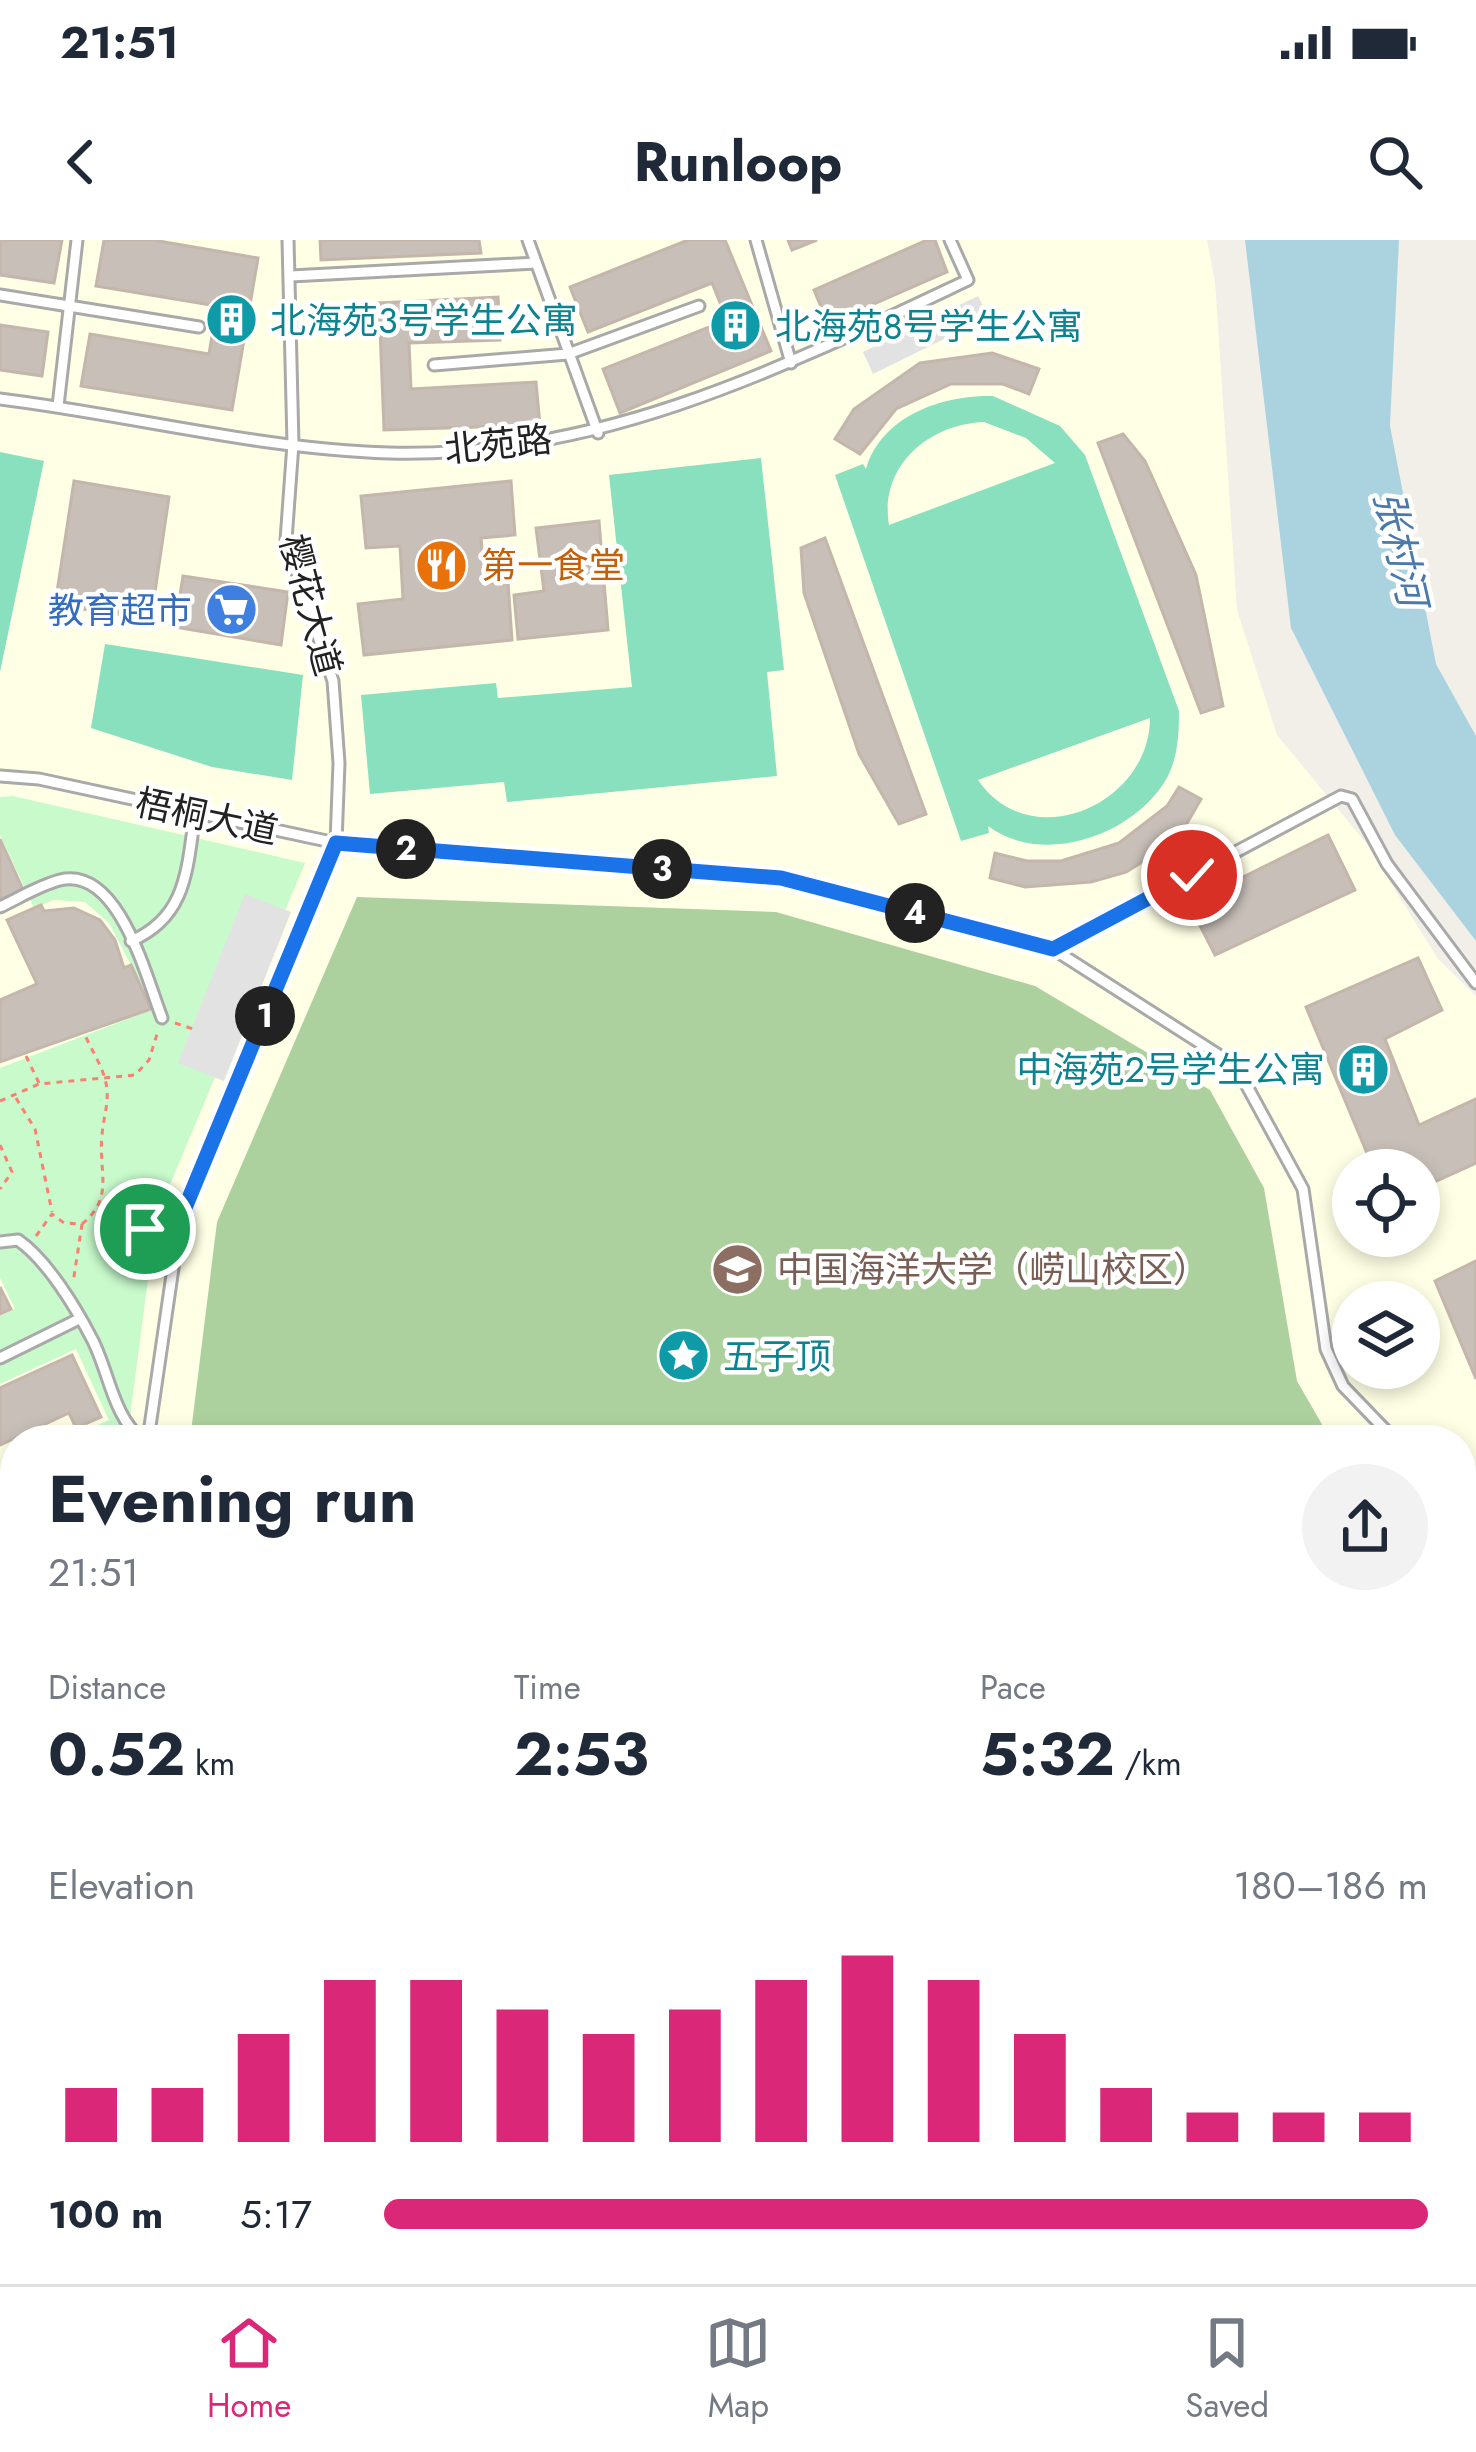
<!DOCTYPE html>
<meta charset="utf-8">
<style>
body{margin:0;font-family:Jost,"Noto Sans SC",sans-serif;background:#f2f2f3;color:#1f2937;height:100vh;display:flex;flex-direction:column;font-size:45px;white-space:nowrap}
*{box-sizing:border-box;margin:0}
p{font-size:39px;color:#747a83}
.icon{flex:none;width:66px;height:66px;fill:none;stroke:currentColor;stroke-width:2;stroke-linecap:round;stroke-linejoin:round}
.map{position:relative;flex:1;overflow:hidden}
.sheet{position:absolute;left:0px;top:1185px;width:1476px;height:861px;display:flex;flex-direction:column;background:#fff;border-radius:48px 48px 0 0;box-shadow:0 6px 18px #0003}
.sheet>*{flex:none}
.fabs{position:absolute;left:1332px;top:909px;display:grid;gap:24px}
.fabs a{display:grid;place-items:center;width:108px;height:108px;border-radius:50%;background:#fff;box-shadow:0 6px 18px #0003;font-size:60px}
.pin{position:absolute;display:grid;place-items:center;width:102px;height:102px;color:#fff;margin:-51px;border:6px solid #fff;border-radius:50%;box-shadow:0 3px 12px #0007}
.km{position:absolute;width:60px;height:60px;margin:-30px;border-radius:50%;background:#222;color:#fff;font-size:33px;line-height:60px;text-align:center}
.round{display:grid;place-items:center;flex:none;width:126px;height:126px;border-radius:63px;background:#f2f2f3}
.head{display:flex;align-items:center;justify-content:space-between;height:204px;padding:0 48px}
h1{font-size:66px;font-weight:700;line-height:90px}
.metrics{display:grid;grid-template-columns:repeat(3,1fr);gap:18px;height:204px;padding:12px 48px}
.metrics div{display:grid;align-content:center}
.metrics b{font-size:60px;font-weight:700}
.metrics small{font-size:33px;font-weight:400}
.metrics p{font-size:33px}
.chart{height:336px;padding:24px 48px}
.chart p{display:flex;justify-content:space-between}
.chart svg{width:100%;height:216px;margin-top:12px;stroke:#db2777;stroke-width:6}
ul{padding:0 48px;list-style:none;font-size:39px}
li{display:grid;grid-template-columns:192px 144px 1fr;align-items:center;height:90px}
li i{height:30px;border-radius:15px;background:#db2777}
.status{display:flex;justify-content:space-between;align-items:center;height:84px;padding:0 60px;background:#fff;direction:ltr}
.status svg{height:33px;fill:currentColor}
header{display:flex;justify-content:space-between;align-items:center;height:156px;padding:0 48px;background:#fff;font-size:54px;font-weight:700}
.dock{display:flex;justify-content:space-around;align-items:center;height:168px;border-top:3px solid #e0e1e3;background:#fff;font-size:33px;color:#747a83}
.dock a{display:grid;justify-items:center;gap:6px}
.dock .current{color:#db2777}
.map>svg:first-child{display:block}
.education{fill:#ffffe5;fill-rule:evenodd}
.forest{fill:#add19e}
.park{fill:#c8facc}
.pitch{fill:#88e0be;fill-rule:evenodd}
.parking{fill:#e2e2e2}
.water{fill:#aad3df}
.building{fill:#c7bfb8;stroke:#c4b6ab;stroke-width:3}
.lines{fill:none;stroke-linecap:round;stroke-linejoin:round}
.lane-casing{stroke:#a9a9a9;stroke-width:15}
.path{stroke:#fa8072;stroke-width:3;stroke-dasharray:6 6;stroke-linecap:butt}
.lane{stroke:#fff;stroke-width:9}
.route-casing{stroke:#fff;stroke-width:24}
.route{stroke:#1a73e8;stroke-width:15}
.labels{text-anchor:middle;stroke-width:9;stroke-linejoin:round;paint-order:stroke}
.culture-label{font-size:36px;fill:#0d838f;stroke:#fff;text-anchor:start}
.street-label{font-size:36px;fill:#222;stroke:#fff}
.food-label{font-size:36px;fill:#c56008;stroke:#fff;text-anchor:start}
.shop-label{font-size:36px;fill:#366cbe;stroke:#fff;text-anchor:end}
.education-label{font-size:36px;fill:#785e54;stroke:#fff;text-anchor:start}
.water-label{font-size:39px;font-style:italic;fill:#4a7aab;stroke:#fff}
</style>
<div class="status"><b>21:51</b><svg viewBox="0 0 49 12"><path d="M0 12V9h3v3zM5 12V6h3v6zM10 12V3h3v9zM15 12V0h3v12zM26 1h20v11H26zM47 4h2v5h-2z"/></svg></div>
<header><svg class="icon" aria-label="back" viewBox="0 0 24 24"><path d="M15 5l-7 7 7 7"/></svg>Runloop<svg class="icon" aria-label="search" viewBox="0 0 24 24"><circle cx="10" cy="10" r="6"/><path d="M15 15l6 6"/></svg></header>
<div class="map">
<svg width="1476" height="2044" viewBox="0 0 1476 2044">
<rect width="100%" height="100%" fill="#f2efe9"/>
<!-- education -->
<path class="education" d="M0 0H1207L1215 42 1237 370 1277 495 1366 603 1438 719 1476 756V1812L1461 1842V1200H15V2031H1373L1367 2044H0ZM1353 930H1419V996H1353ZM1353 1062H1419V1128H1353Z"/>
<!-- forest -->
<g class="forest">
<path d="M357 657 776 672 1035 746 1210 850 1264 948 1297 1141 1331 1200H190L217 982Z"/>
<path d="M370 2031H877L874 2044H384Z"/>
</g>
<!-- park -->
<g class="park">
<path d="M13 556 305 623 156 978 127 1200H65L109 1180 76 1109 0 1144V1076L15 1069 0 1038V828L154 769 109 683 85 662 54 660 34 668 0 595V557Z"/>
<path d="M15 1351V1463H0V1355Z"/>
</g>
<!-- pitch -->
<g class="pitch">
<path d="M993 156 1060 186 1085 215 1179 471C1179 493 1178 516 1168 536 1137 594 1044 628 988 586L989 593 961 601 835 235 863 224 866 229C882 175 943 155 993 156ZM984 182 1026 198 1055 223 889 285C879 226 929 184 984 182ZM1150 478C1150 564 1031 617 978 540Z"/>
<path d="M0 212 44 221 0 432Z"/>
<path d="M761 218 784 430 767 432 777 536 507 562 504 542 370 554 361 455 496 443 498 458 632 447 609 235Z"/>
<path d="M105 404 303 435 292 540 212 527 91 488Z"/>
</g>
<!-- parking -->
<g class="parking">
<path d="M978 56 989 77 873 134 863 112Z"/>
<path d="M245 654 291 672 224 841 178 823Z"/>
</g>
<!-- water -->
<path class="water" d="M1245 0H1399L1390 186 1436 424 1476 496V701L1395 595 1291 388Z"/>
<!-- building -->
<g class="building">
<path d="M0 0H62L54 43 0 35Z"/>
<path d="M104 0H153L258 18 232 170 81 146 90 94 209 114 217 66 96 46Z"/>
<path d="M320 0H479L481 13 321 20Z"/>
<path d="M688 0H725L771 111 620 173 603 129 727 80 712 43 588 92 570 47Z"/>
<path d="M788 0H817L792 10Z"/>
<path d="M927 0H935L947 32 828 84 814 50Z"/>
<path d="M498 57 500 100 409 103 411 149 536 142 540 185 384 190 379 63Z"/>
<path d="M0 85 48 92 42 136 0 130Z"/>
<path d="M992 113 1039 129 1029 154 1003 144H951L896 169 860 214 835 199 854 169 920 123Z"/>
<path d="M1123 194 1145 221 1196 335 1223 466 1201 473 1098 203Z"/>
<path d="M74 241 169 257 151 379 55 365Z"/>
<path d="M511 241 515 295 481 298 485 343 508 342 512 400 364 415 358 364 403 359 400 306 366 308 361 256Z"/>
<path d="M599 281 608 390 518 399 514 355 544 351 536 288Z"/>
<path d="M825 298 926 574 899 584 859 514 804 353 801 308Z"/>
<path d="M183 336 288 352 281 405 175 387Z"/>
<path d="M1179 547 1201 559 1186 585 1163 609 1126 632 1091 642 1025 647 990 638 995 613 1027 621H1061L1119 603 1167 566Z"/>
<path d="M1328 595 1355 650 1215 715 1189 664Z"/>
<path d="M0 599 25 654 0 666Z"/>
<path d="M41 665 44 671 74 668 100 680 115 700 124 728 131 725 151 769 0 822V760L37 744 7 680Z"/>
<path d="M1418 718 1442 770 1385 799 1419 885 1476 859V923L1419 949V930H1374L1306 767Z"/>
<path d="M1476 1021V1139L1435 1041Z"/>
<path d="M0 1047 11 1069 0 1074Z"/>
<path d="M72 1115 101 1177 76 1188 69 1173 0 1205V1148Z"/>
<path d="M0 1265 4 1274 15 1270V1351L0 1355Z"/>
<rect x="0" y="1475" width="15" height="47"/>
<path d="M14 1574 15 1665 0 1668V1576Z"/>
<path d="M15 1800V1877L1 1803Z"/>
<path d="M79 2031H125L134 2044H59Z"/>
<path d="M170 2031H269L278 2044H150Z"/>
</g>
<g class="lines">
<defs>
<g id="lane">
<path d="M528 0 598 193"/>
<path d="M756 0 791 123"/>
<path d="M291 36 536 23"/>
<path d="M0 55 199 87"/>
<path d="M434 125 568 114 699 66"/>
<path d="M0 159C129 175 259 209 389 213 598 219 784 127 968 40L950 0"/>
<path d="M58 166 77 0"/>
<path d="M0 536 39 539 336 603 781 638 1053 709 1236 826 1303 949 1326 1109 1343 1146 1395 1200"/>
<path d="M0 667C19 658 40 645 60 640 119 626 146 737 162 778"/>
<path d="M131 701C187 677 187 629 195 574"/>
<path d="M1053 709 1341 556 1352 559 1387 624 1476 743"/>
<path d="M0 1002 18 1000C47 1020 76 1068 92 1099 109 1131 113 1178 143 1200"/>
<path d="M0 1118 79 1079"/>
<path d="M36 1200H63"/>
<path d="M111 1200 128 1189"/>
<path d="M148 1200 180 980 336 603 339 523 333 441 286 300 293 204 288 0"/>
<path d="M0 1740 15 1737"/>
<path d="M316 2031 328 2044"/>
<path d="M918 2044 922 2031"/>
</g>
</defs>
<!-- lane casing -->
<use href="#lane" class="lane-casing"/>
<!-- path -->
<g class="path">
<path d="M175 783 196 790"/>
<path d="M26 816 39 843"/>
<path d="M16 858 35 889 52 972"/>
<path d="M0 861 39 844 135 835 149 820 158 791"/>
<path d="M0 905 12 932 0 949"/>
<path d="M99 972H110L145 989 168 983"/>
<path d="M82 984C115 957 98 932 102 896 103 876 111 860 105 839 101 824 91 809 85 795"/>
<path d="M36 996 52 974 64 983 82 984 73 1043"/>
<path d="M0 1369 15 1360"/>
<path d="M0 1992 15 1996"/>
<path d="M0 1995 15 2022"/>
<path d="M20 2031 28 2044"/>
</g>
<!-- lane -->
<use href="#lane" class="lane"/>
</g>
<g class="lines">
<defs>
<path id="route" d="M145 989 180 980 336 603 781 638 1053 709 1192 635"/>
</defs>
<!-- route casing -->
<use href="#route" class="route-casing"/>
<!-- route -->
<use href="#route" class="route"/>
</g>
<!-- icons -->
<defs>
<symbol id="building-disc" viewBox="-11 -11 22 22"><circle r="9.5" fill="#0f9aa8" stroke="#fff"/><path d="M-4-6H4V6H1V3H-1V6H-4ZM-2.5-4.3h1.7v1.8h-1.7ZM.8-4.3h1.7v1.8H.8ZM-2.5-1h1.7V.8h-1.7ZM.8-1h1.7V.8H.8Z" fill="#fff"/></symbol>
<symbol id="restaurant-disc" viewBox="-11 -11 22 22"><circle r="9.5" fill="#e8710a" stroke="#fff"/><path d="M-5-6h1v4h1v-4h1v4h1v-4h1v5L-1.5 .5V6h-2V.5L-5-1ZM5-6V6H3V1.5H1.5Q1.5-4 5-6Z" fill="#fff"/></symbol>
<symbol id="supermarket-disc" viewBox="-11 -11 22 22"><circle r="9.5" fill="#3f7fe0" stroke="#fff"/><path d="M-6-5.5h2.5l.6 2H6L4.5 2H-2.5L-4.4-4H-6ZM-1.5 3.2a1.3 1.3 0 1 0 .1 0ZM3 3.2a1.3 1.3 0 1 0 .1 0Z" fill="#fff"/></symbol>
<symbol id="university-disc" viewBox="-11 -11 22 22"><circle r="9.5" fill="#8d6e63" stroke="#fff"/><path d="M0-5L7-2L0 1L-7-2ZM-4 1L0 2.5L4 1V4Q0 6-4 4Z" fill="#fff"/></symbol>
<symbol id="sight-disc" viewBox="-11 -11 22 22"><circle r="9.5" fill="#0f9aa8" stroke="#fff"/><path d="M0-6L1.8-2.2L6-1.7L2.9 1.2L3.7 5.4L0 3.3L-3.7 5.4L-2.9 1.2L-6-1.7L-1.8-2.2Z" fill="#fff"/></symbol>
</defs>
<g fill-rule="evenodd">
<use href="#building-disc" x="202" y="50" width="59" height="59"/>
<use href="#building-disc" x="706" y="56" width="59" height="59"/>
<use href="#restaurant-disc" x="412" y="296" width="59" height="59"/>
<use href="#supermarket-disc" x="202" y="340" width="59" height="59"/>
<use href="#building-disc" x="1334" y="800" width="59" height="59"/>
<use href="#university-disc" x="708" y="1000" width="59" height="59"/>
<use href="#sight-disc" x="654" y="1086" width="59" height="59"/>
</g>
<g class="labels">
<!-- culture labels -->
<g class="culture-label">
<text x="270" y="93">北海苑3号学生公寓</text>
<text x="775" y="99">北海苑8号学生公寓</text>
<text x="1325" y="842" text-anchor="end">中海苑2号学生公寓</text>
<text x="723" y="1129">五子顶</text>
</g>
<!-- street labels -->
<g class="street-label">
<text transform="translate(498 204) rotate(-6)" y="13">北苑路</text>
<text transform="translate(311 365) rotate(75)" y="13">樱花大道</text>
<text transform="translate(207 576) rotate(12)" y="13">梧桐大道</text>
</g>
<!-- food labels -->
<g class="food-label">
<text x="481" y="338">第一食堂</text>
</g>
<!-- shop labels -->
<g class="shop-label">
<text x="192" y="383">教育超市</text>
</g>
<!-- education labels -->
<g class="education-label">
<text x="777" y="1042">中国海洋大学（崂山校区）</text>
</g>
<!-- water labels -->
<g class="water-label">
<text transform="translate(1401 308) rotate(77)" y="14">张村河</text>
</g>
</g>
</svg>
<div class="fabs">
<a><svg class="icon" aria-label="locate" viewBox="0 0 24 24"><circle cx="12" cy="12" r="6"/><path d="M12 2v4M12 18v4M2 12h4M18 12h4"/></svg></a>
<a><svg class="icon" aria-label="layers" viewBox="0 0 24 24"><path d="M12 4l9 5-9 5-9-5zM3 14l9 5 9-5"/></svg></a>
</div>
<div class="pin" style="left:145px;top:989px;background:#1e9e55"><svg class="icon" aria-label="arrive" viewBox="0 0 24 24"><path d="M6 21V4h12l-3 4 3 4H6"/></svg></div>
<div class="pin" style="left:1192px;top:635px;background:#d93025"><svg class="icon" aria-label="check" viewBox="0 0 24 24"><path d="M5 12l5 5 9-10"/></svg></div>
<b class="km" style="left:265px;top:776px">1</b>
<b class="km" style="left:406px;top:609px">2</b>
<b class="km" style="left:662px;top:629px">3</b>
<b class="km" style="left:915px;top:673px">4</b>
<section class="sheet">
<div class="head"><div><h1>Evening run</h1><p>21:51</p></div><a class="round"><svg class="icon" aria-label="share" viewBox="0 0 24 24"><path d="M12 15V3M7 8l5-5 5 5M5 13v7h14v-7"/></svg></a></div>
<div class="metrics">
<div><p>Distance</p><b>0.52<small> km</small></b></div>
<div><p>Time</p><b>2:53</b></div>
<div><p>Pace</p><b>5:32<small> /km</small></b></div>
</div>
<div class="chart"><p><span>Elevation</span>180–186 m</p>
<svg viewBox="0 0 160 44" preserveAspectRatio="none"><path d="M5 44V33M15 44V33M25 44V22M35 44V11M45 44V11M55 44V17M65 44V22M75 44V17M85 44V11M95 44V6M105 44V11M115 44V22M125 44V33M135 44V38M145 44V38M155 44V38"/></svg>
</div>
<ul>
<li><b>100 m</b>5:17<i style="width:100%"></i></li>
</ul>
</section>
</div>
<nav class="dock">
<a class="current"><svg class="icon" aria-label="home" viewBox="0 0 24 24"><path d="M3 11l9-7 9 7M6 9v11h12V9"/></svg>Home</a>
<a><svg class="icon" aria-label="map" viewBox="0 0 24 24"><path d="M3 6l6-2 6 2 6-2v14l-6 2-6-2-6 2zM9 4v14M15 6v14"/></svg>Map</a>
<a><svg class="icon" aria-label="saved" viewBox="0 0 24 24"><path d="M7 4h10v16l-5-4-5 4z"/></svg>Saved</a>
</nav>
